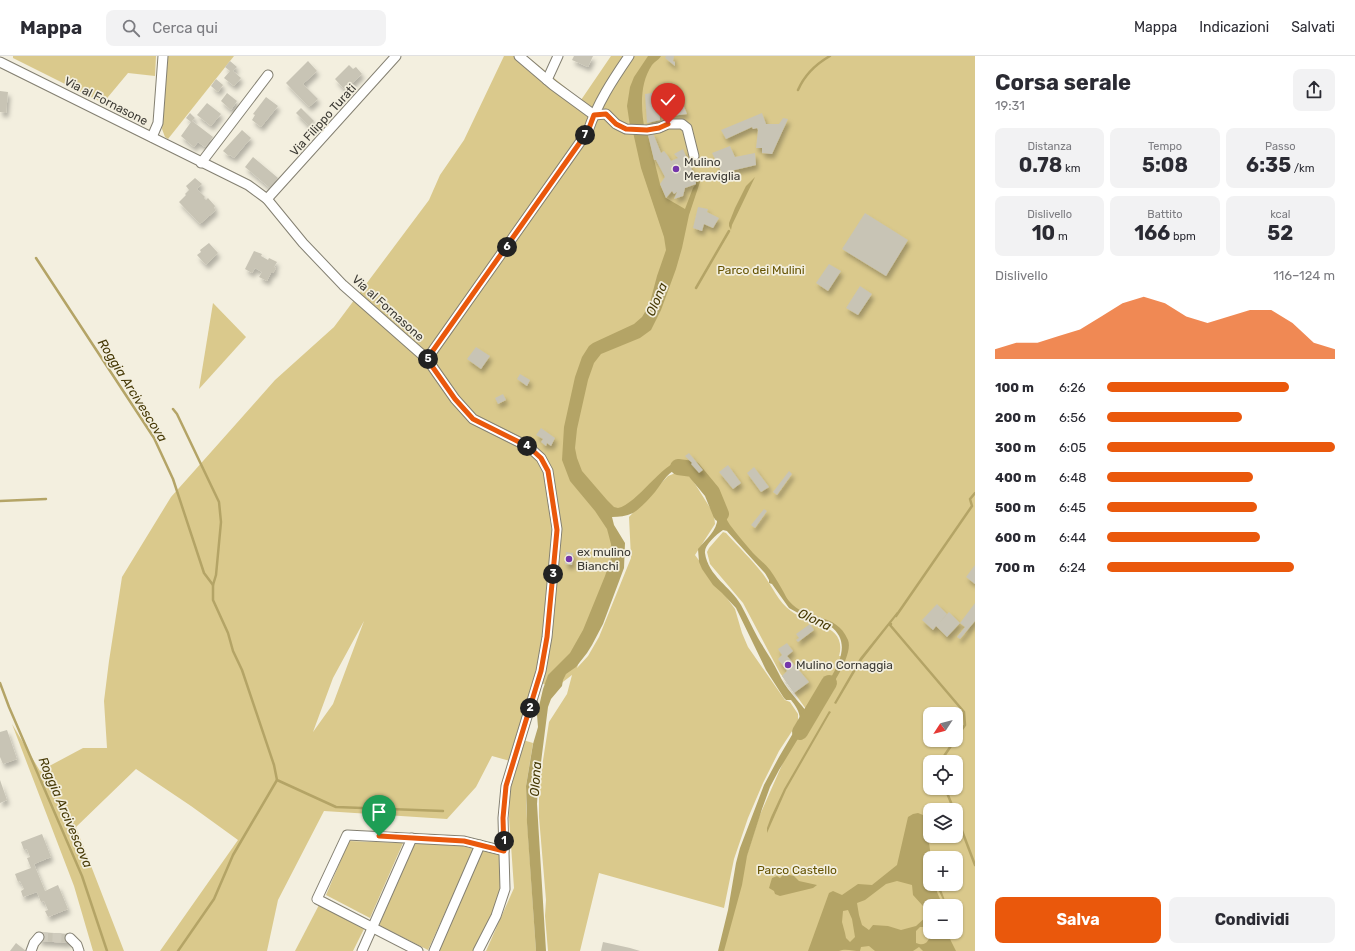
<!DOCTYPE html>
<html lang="it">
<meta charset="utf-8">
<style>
body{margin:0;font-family:Rubik,sans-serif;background:#f2f2f3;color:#2b2b33;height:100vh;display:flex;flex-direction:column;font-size:15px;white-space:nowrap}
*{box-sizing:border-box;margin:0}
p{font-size:13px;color:#7c7c81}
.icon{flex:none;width:22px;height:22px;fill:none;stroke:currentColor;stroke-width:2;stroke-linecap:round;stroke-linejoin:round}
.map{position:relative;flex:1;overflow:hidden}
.panel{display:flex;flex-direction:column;background:#fff;width:380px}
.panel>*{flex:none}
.needle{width:26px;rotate:234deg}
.controls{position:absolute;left:923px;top:651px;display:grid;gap:8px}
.controls a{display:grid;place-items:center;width:40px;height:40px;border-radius:8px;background:#fff;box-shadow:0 1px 3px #0004;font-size:20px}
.pin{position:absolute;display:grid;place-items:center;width:34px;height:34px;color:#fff;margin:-41px -17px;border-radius:50% 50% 50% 0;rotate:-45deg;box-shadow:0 0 4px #0007}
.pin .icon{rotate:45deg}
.km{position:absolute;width:20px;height:20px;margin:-10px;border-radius:50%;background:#222;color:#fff;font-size:11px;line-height:20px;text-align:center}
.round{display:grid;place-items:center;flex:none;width:42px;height:42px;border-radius:8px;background:#f2f2f3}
.overview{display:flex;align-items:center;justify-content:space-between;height:68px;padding:0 20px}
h1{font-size:22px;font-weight:700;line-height:30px}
.stats{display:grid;grid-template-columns:repeat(3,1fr);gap:6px;height:68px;padding:4px 20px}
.stats div{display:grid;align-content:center;border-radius:8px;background:#f2f2f3;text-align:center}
.stats b{font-size:20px;font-weight:700}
.stats small{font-size:11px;font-weight:400}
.stats p{font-size:11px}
.chart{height:112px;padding:8px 20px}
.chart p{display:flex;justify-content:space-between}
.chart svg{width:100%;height:72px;margin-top:4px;fill:#ea580c;opacity:.7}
.primary-button{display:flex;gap:8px;margin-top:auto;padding:8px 20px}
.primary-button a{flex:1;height:46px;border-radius:8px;background:#ea580c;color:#fff;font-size:16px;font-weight:700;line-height:46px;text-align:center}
.primary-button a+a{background:#f2f2f3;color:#2b2b33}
ul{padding:0 20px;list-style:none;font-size:13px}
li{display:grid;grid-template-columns:64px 48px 1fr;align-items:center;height:30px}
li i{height:10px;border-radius:5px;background:#ea580c}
header{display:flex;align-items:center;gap:24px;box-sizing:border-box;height:56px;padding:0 20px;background:#fff;border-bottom:1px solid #e1e1e2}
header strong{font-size:19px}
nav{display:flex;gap:22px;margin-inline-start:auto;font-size:14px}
.search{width:280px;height:36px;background:#f2f2f3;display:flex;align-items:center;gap:10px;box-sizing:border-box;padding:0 14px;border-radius:8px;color:#7c7c81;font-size:15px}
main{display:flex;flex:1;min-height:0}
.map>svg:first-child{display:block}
.green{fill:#dac98c;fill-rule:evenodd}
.water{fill:#b4a466;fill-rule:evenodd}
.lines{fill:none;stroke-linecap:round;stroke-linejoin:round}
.stream{stroke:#b4a466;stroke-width:2.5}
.river{stroke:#b4a466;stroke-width:16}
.building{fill:#c8c4b5;filter:url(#shadow)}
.minor-tunnel{stroke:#cfcbbd;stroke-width:9;stroke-dasharray:9 4.5;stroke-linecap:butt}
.minor-casing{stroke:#848072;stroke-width:11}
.minor{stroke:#fff;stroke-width:9}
.route-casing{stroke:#fff;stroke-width:8}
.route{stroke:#ea580c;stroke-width:5}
.poi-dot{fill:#7436ab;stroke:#f3efdf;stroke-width:1.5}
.labels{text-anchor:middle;stroke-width:3.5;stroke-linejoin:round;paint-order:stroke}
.street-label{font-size:12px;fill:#3d3b35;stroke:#f3efdf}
.poi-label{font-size:12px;fill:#3d3b35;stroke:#f3efdf;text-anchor:start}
.park-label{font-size:12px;fill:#655302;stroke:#f3efdf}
.water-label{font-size:13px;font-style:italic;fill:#463905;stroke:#f3efdf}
</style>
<header>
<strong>Mappa</strong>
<div class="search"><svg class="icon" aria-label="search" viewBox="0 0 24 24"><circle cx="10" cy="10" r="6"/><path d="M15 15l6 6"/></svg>Cerca qui</div>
<nav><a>Mappa</a><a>Indicazioni</a><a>Salvati</a></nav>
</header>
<main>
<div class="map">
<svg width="975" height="895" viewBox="0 0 975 895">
<defs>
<filter id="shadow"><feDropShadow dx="2.5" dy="4.5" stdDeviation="2" flood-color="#0004"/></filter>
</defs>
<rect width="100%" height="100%" fill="#f3efdf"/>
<!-- green -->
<g class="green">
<path d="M13 0H156L155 20 128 17 103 47 13 2Z"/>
<path d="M168 0H234L168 83 165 81 162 73Z"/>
<path d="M504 0H527L581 44 611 0H975V895H719L729 855 759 761 800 668 810 654 806 653 780 617 743 547 710 508 707 496 709 492 723 476 726 477C738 490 752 504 763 518 772 530 779 547 791 555 809 569 848 568 839 600L846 601 847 589 843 576 791 551 781 535 720 467 709 440 699 425 681 413 670 414 632 452 610 459 622 514 590 569 577 612 588 600 599 581 631 502 629 461 668 420 678 416 690 420 714 458 715 468 695 499 735 553 742 577 748 591 785 644 790 646 798 658V666L779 695 763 727 748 762 734 803 724 852 599 817 580 895H548L545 860 546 844 539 761V730L549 666 567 638 572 619 555 632 535 625 510 705 492 700 476 731 447 763 324 755 278 844 267 895H160L238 784 191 750 136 713 76 771 124 895H93L74 830 12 668 40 715 83 692H107L104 645 109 605 122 521 171 441 275 324 334 271 429 144 440 119 464 84ZM364 565 333 648 313 676 333 622ZM930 658H956V684H930ZM930 706H956V732H930ZM930 754H956V780H930ZM930 802H956V828H930ZM930 850H956V876H930Z"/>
<path d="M213 247 246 281 199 333Z"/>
<path d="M523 684 533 687 526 730V749L536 895H486L514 832 509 761 510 733Z"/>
<path d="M349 785 403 787 370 862 326 839Z"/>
<path d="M415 787 463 790 474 793 428 894 379 869Z"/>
<path d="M482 793 501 797V831L493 857 474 895H437Z"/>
<path d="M319 849 364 873 353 895H295Z"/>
</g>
<!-- water -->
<g class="water">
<path d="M648 0H661C659 4 655 5 652 9 639 28 641 54 645 76L648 79 660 128 666 142 685 153 693 132 696 128 695 125 699 123 700 126 689 159 682 192 676 213 661 254 651 274 640 282 601 298 594 307 588 324 577 373 575 392 577 402 582 415 607 444 614 451 618 452C638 448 667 400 683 406 694 410 712 437 719 447 723 454 725 462 730 469 737 478 745 488 753 497 759 503 765 508 770 514 775 521 779 528 783 535 785 538 786 542 789 545 806 566 836 555 848 584 854 599 829 634 821 647L817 644C829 623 858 590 830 570L807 562 789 552 772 528 769 527V524L765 517 727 475 723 474C716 479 704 489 705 497 708 520 731 531 741 549 747 560 752 571 758 582 765 594 773 605 779 618 785 632 797 643 806 655L807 656 809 654 813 658 779 714 770 731 762 753 747 800 742 829 724 895H718L728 854 736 807 740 792 764 729 779 701 799 667C802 659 796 650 791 644H786L784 642 766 614 736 552 722 537 713 529 702 513 699 506 698 493C707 482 722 471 716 455 712 444 703 436 697 427 677 401 669 417 655 436 649 443 641 452 633 457 626 460 619 461 612 461L614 469 625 487 624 512 603 568 592 589 587 597 576 611 566 618 563 624 562 630 551 643 548 651 538 730 537 748 546 895H536L527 767 526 730 533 688 538 671 537 659 543 633 548 619 570 597 583 574 605 520 612 499 611 488 607 473 595 455 570 425 562 404 564 371 575 321 582 301 589 290 593 287 634 268 642 261 645 256 649 250 657 220 666 194 664 181 641 112 633 76 630 70 627 50 630 31 634 21Z"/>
<path d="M755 121 732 169 731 174 729 170V167L735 152 746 130Z"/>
<path d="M897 556 898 558 862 604 836 648 834 647 860 602Z"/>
<path d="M829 655 831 656 829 659 786 734 767 777V772L771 761 784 733Z"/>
<path d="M918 757 923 759 926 763 931 802H930V828H939L947 850H946L936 829 937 836 943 850H930V874L927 871H920L916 875V887C926 891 929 885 931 876H949L950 883 956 895H923L919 891 913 895H875L869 890 861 891 860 895C853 895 845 892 839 895H808L829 837 833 835 842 839 858 828 872 829 897 809 908 761 913 758ZM897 825 912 829 913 839 923 850 927 860 916 870 901 874 888 870 873 869 869 874 862 869 859 859 857 847 865 844 886 828ZM848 854 852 863 855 881 850 886 846 882 845 877 842 866 843 855Z"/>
<path d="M784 818 794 820 799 825 817 829 813 832 780 840 775 838 774 835 769 832 772 822 777 820 780 822Z"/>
</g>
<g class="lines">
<!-- stream -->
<g class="stream">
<path d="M798 34C805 18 816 8 830 0"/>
<path d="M36 202 154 382 173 423 204 517 213 529"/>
<path d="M696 232 729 175"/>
<path d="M173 353 177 358 219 446 221 466 216 519 213 529V544L228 577 233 595 242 614 274 709 277 724 336 751 443 755"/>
<path d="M0 445 46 443"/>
<path d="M896 560 972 450 970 443 975 437"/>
<path d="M891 568 890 569 964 656 965 669 956 682"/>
<path d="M0 627 9 651 82 820 107 895"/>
<path d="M940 706 955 684"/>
<path d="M945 732 954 754"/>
<path d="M956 759 975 809"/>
<path d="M178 895 214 843 233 799 277 724"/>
</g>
<!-- river -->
<g class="river">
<path d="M678 411 693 413 712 436 721 458"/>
<path d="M800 676 829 627"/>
</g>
</g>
<!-- building -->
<g class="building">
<path d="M574 0H593L588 11 572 4Z"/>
<path d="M666 0H674L673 5 675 6V10L665 2Z"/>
<path d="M230 5 237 11 233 15 241 22 234 30 224 22 230 15 225 11Z"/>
<path d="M308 5 317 15 303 28 318 43 309 51 286 27Z"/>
<path d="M349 9 353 13 356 11 362 18 345 34 335 23Z"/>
<path d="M216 23 223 29 218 36 211 30Z"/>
<path d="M0 35 8 36 6 57 0 56Z"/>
<path d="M658 36 660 64 647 67 645 38Z"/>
<path d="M227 37 237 45 231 54 221 45Z"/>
<path d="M675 39H679L687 58 670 60 672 45Z"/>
<path d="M266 41 278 50 261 71 252 64 255 59 253 58Z"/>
<path d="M207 47 221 58 211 70 197 59Z"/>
<path d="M301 52 314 65 309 70 296 57Z"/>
<path d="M190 57 195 62 192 65 213 81 205 91 198 86 194 91 181 80 191 66 186 62Z"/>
<path d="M762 57 766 68H779L783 62 788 63 772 98 762 97V92H756L758 74 757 72 753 73 752 71 726 83 721 74Z"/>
<path d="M242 74 251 82 234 102 230 99 229 100 223 95Z"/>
<path d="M653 77 661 97 664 95 668 100 671 105 678 102 674 98 683 93 695 121 696 128 685 132 683 140 674 143 677 136 674 138 672 135 666 142 660 128 665 121 656 104H654L648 79Z"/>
<path d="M730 90 735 101 755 97 756 109 722 117 712 97Z"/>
<path d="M253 101 278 122 270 132 245 111Z"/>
<path d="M195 122 202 128 197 133 205 141 204 142 206 144 208 142 215 150 214 152 216 154 200 168 179 146 186 139 185 138 189 134 186 130Z"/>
<path d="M698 151 708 153 707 156 719 162 713 172 704 168 702 175 693 172Z"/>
<path d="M865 157 908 184 886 220 842 193Z"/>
<path d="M209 187 218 197 206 209 197 199 201 196 200 194Z"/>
<path d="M254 195 262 198 261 200 268 204 269 202 277 206 274 211 276 212 273 217H271L267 225 259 221 262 216 255 212 252 217 245 213Z"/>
<path d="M829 208 841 215 828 235 816 227Z"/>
<path d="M860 230 872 238 858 259 846 252Z"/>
<path d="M476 291 490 300 481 313 467 303Z"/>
<path d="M520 318 530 324 527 330 517 323Z"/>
<path d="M503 338 506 344 498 348 495 342Z"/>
<path d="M541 372 555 382 551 390 547 387 546 390 541 386 543 383 536 379Z"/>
<path d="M689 397 703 414 699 417 691 408 692 407 685 400Z"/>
<path d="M728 409 741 427 733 433 719 416Z"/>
<path d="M754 411 769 431 761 436 747 417Z"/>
<path d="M789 415 792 418 777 439 773 436Z"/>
<path d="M764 453 767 455 755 472 751 469Z"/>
<path d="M566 496 573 497 572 509 565 508Z"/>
<path d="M975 509V528L966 521Z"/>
<path d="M975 547V565L960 583 957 581 965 571 960 567Z"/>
<path d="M937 548 947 558 939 567 949 556 960 567 947 581 936 570 933 574 922 564Z"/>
<path d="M810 568 814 574 798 586 796 584 799 582 796 578Z"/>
<path d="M787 587 793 595 787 600 809 626 794 637 782 620 787 615 778 603 782 599 778 593Z"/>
<path d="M7 674 17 703 3 708 0 701V676Z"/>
<path d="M0 724 7 744 0 747Z"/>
<path d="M42 778 51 801 34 808 45 835 58 829 68 853 48 861 45 855 48 854 44 845 41 846 37 836 23 841 21 835 24 833 20 825 18 826 15 818 31 812 27 802 30 801 27 793 24 794 21 786Z"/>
<path d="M39 876 70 878 69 887 39 885Z"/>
<path d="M603 886 630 892 640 895H601Z"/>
<path d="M16 887 26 895H10Z"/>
</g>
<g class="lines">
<!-- minor-tunnel -->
<path class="minor-tunnel" d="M39 881 70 882"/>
<defs>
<g id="minor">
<path d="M519 0 553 29 594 59"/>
<path d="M0 6 248 129 267 143 303 187 343 229 427 303 455 343 473 363 529 391 541 402 548 415 557 473 547 581 541 615 506 730 503 762 505 833 496 860 478 895"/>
<path d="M547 24 558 0"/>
<path d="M594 59 606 58 616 68 626 73 647 74 659 72 668 68H682L687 72 694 100"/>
<path d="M152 81 158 67 163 0"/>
<path d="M201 107 268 19"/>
<path d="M267 143 396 0"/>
<path d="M427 303 588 75C598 46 612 25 629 0"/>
<path d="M70 882 77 889 79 895"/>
<path d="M31 895 34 887 39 881"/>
<path d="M362 895 412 782"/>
<path d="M418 895 317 843 347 779 464 785 504 795"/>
<path d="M434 895 480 789"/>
</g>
</defs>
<!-- minor casing -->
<use href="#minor" class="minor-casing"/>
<!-- minor -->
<use href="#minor" class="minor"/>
</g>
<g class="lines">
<defs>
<path id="route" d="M379 780 464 785 504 795 503 762 506 730 541 615 547 581 557 474 548 415 541 402 529 391 473 363 455 343 427 303 588 75 594 59 606 58 616 68 626 73 647 74 659 72 668 68"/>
</defs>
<!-- route casing -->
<use href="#route" class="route-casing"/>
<!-- route -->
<use href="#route" class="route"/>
</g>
<!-- markers -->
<g class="poi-dot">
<circle cx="676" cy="113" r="4"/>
<circle cx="569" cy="503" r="4"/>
<circle cx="788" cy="609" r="4"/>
</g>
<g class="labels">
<!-- street labels -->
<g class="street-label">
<text transform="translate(106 45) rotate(27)" y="4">Via al Fornasone</text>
<text transform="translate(323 64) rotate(-48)" y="4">Via Filippo Turati</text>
<text transform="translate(388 252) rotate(42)" y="4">Via al Fornasone</text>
</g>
<!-- poi labels -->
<g class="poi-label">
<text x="684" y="110">Mulino<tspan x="684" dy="14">Meraviglia</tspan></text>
<text x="577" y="500">ex mulino<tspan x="577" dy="14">Bianchi</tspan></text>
<text x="796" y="613">Mulino Cornaggia</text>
</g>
<!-- park labels -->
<g class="park-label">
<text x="761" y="218">Parco dei Mulini</text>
<text x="797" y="818">Parco Castello</text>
</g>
<!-- water labels -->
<g class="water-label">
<text transform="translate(656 243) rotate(-67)" y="5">Olona</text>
<text transform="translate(133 334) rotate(58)" y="5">Roggia Arcivescova</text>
<text transform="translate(815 563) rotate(25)" y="5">Olona</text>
<text transform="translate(535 723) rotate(-86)" y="5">Olona</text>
<text transform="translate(66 756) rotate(67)" y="5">Roggia Arcivescova</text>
</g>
</g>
</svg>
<div class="controls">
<a><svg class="needle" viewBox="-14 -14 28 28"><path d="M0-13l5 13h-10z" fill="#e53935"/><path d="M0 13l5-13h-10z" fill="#7c7c81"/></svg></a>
<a><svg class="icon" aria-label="locate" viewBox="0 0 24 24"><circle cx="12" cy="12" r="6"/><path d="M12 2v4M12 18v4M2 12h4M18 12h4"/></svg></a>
<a><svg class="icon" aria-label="layers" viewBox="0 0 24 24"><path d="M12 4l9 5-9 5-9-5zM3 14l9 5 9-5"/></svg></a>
<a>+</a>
<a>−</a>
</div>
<div class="pin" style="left:379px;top:780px;background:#1e9e55"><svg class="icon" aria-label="arrive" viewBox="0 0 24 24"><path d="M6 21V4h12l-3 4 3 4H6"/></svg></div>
<div class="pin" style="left:668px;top:68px;background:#d93025"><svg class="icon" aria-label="check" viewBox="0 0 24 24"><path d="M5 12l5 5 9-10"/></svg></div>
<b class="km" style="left:504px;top:785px">1</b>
<b class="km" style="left:530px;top:652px">2</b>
<b class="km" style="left:553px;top:518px">3</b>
<b class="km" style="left:527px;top:390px">4</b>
<b class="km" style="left:428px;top:303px">5</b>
<b class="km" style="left:507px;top:191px">6</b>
<b class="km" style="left:585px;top:79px">7</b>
</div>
<section class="panel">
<div class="overview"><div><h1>Corsa serale</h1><p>19:31</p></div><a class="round"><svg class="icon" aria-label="share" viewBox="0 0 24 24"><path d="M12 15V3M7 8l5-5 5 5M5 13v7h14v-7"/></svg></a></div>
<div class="stats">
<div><p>Distanza</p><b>0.78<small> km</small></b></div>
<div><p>Tempo</p><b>5:08</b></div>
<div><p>Passo</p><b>6:35<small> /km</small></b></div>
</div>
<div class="stats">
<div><p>Dislivello</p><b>10<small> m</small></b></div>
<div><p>Battito</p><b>166<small> bpm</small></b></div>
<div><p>kcal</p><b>52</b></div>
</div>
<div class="chart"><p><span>Dislivello</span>116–124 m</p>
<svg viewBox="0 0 160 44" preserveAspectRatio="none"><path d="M0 44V38L10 34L20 34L30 30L40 26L50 18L60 10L70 6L80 10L90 18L100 22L110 18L120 14L130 14L140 22L150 34L160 38V44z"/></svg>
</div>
<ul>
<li><b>100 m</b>6:26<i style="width:80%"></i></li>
<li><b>200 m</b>6:56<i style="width:59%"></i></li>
<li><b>300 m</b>6:05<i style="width:100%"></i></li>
<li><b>400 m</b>6:48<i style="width:64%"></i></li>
<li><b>500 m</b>6:45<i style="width:66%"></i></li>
<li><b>600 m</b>6:44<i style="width:67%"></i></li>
<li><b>700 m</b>6:24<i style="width:82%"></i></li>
</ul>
<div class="primary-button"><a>Salva</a><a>Condividi</a></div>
</section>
</main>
